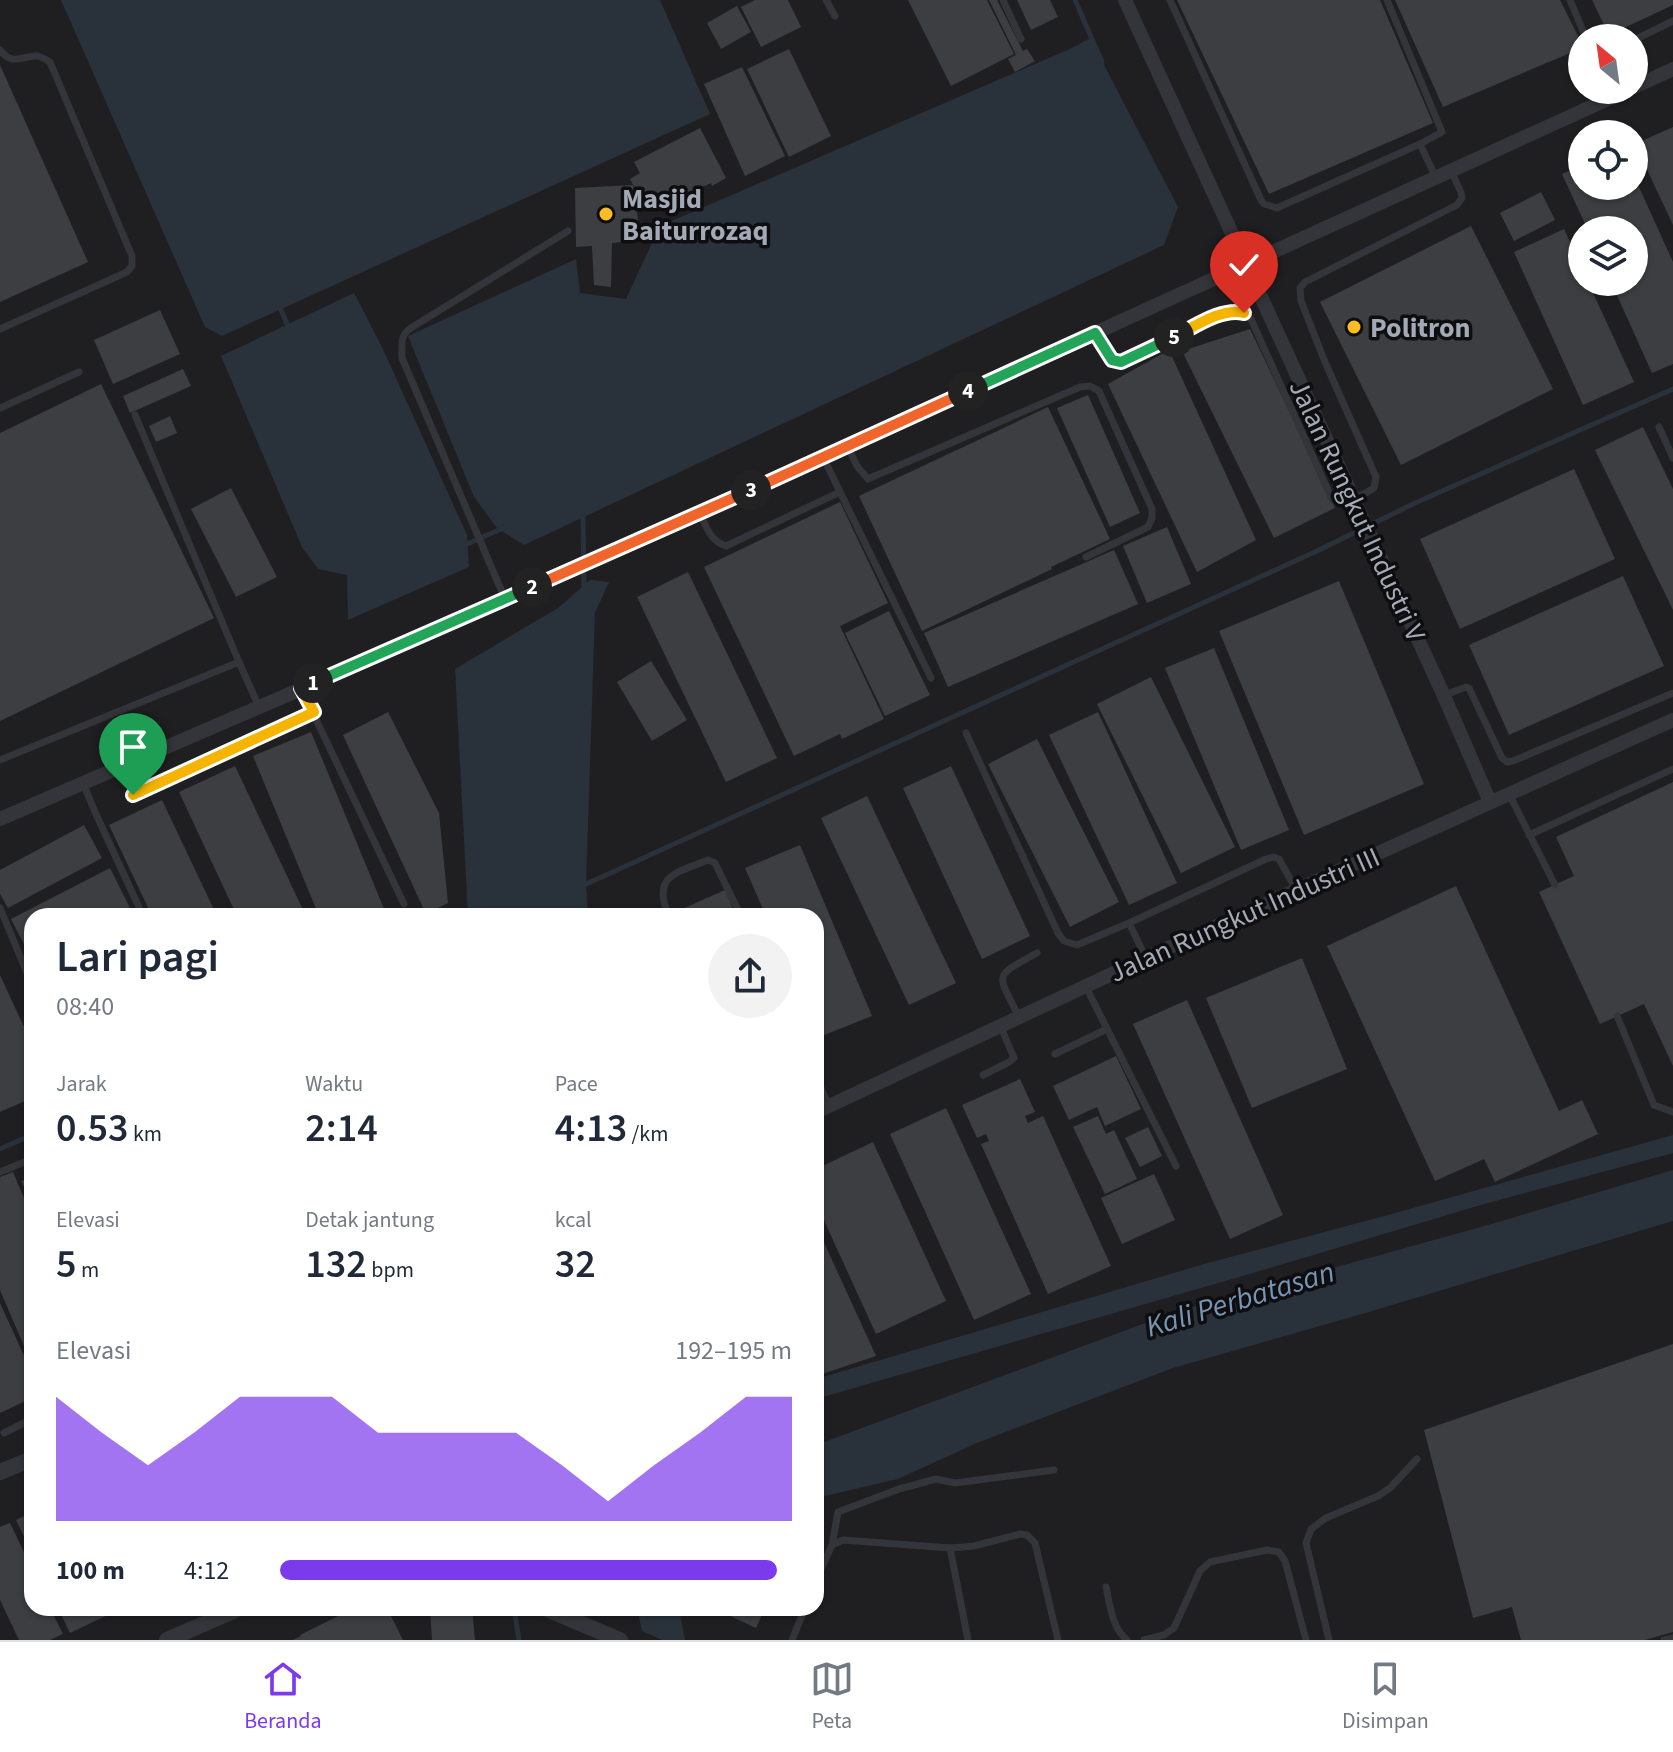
<!DOCTYPE html>
<html lang="id">
<meta charset="utf-8">
<style>
body{margin:0;font-family:"Source Sans 3",sans-serif;background:#f2f2f3;color:#1f2937;height:100vh;display:flex;flex-direction:column;font-size:30px;white-space:nowrap}
*{box-sizing:border-box;margin:0}
p{font-size:26px;color:#747a83}
.icon{flex:none;width:44px;height:44px;fill:none;stroke:currentColor;stroke-width:2;stroke-linecap:round;stroke-linejoin:round}
.map{position:relative;flex:1;overflow:hidden}
.drawer{position:absolute;left:24px;top:908px;width:800px;height:708px;display:flex;flex-direction:column;background:#fff;border-radius:24px;box-shadow:0 2px 6px #0004}
.drawer>*{flex:none}
.needle{width:52px;rotate:331deg}
.fabs{position:absolute;left:1568px;top:24px;display:grid;gap:16px}
.fabs a{display:grid;place-items:center;width:80px;height:80px;border-radius:50%;background:#fff;box-shadow:0 2px 6px #0004;font-size:40px}
.pin{position:absolute;display:grid;place-items:center;width:68px;height:68px;color:#fff;margin:-82px -34px;border-radius:50% 50% 50% 0;rotate:-45deg;box-shadow:0 0 8px #0007}
.pin .icon{rotate:45deg}
.km{position:absolute;width:40px;height:40px;margin:-20px;border-radius:50%;background:#222;color:#fff;font-size:22px;line-height:40px;text-align:center}
.round{display:grid;place-items:center;flex:none;width:84px;height:84px;border-radius:42px;background:#f2f2f3}
.headline{display:flex;align-items:center;justify-content:space-between;height:136px;padding:0 32px}
h1{font-size:44px;font-weight:600;line-height:60px}
.figures{display:grid;grid-template-columns:repeat(3,1fr);gap:12px;height:136px;padding:8px 32px}
.figures div{display:grid;align-content:center}
.figures b{font-size:40px;font-weight:600}
.figures small{font-size:22px;font-weight:400}
.figures p{font-size:22px}
.chart{height:224px;padding:16px 32px}
.chart p{display:flex;justify-content:space-between}
.chart svg{width:100%;height:144px;margin-top:8px;fill:#7c3aed;opacity:.7}
ul{padding:0 32px;list-style:none;font-size:26px}
li{display:grid;grid-template-columns:128px 96px 1fr;align-items:center;height:60px}
li i{height:20px;border-radius:10px;background:#7c3aed}
.tab-bar{display:flex;justify-content:space-around;align-items:center;height:112px;border-top:2px solid #e0e1e3;background:#fff;font-size:22px;color:#747a83}
.tab-bar a{display:grid;justify-items:center;gap:4px}
.tab-bar .on{color:#7c3aed}
.map>svg:first-child{display:block}
.built{fill:#1f1f22;fill-rule:evenodd}
.water{fill:#29313a}
.lines{fill:none;stroke-linecap:round;stroke-linejoin:round}
.stream{stroke:#29313a;stroke-width:5}
.building{fill:#3d3e42}
.service{stroke:#34353a;stroke-width:7}
.minor{stroke:#34353a;stroke-width:14}
.tertiary{stroke:#34353a;stroke-width:16}
.split-1-casing{stroke:#fff;stroke-width:16}
.split-2-casing{stroke:#fff;stroke-width:16}
.split-3-casing{stroke:#fff;stroke-width:16}
.split-4-casing{stroke:#fff;stroke-width:16}
.split-5-casing{stroke:#fff;stroke-width:16}
.split-6-casing{stroke:#fff;stroke-width:16}
.split-1{stroke:#f5b400;stroke-width:10}
.split-2{stroke:#22a559;stroke-width:10}
.split-3{stroke:#f0652b;stroke-width:10}
.split-4{stroke:#f0652b;stroke-width:10}
.split-5{stroke:#22a559;stroke-width:10}
.split-6{stroke:#f5b400;stroke-width:10}
.poi-dot{fill:#fdbd23;stroke:#0e0e10;stroke-width:3}
.labels{text-anchor:middle;stroke-width:7;stroke-linejoin:round;paint-order:stroke}
.poi-label{font-size:28px;font-weight:bold;fill:#a4a9b6;stroke:#0e0e10;text-anchor:start}
.street-label{font-size:28px;fill:#a4a9b6;stroke:#0e0e10}
.water-label{font-size:30px;font-style:italic;fill:#7895b4;stroke:#0e0e10}
</style>
<div class="map">
<svg width="1673" height="1640" viewBox="0 0 1673 1640">
<rect width="100%" height="100%" fill="#131315"/>
<!-- built -->
<path class="built" d="M0 0H1673V1640H0ZM1582 38H1634V90H1582ZM1582 134H1634V186H1582ZM1582 230H1634V282H1582ZM32 916H816V1608H32Z"/>
<!-- water -->
<g class="water">
<path d="M61 0H660L710 114 222 336 205 327Z"/>
<path d="M1090 38 1178 207 1164 245 524 545 497 528 474 497 408 336 576 259 580 293 626 299 651 245 646 232 1072 48Z"/>
<path d="M354 293 382 347 467 535 469 567 348 620 347 575 318 569 302 547 221 356Z"/>
<path d="M590 580 609 582 595 613 586 884 588 916H468L455 669 558 608Z"/>
<path d="M1673 1135V1153L1484 1204 1253 1273 816 1399V1379L1204 1264 1388 1215Z"/>
<path d="M1673 1170V1221L1362 1314 1173 1368 977 1443 898 1479 816 1498V1445L1175 1312 1495 1223Z"/>
<path d="M637 1608H683L680 1614 685 1640H662L642 1631Z"/>
</g>
<g class="lines">
<!-- stream -->
<g class="stream">
<path d="M1075 0 1102 62"/>
<path d="M279 305 289 329"/>
<path d="M583 513 584 591"/>
<path d="M465 545 503 528"/>
<path d="M582 886 1317 551 1415 503 1673 389"/>
<path d="M0 1149 32 1135"/>
<path d="M514 1608 519 1640"/>
</g>
</g>
<!-- building -->
<g class="building">
<path d="M755 0H788L801 27 761 47 741 7Z"/>
<path d="M908 0H987L1014 54 951 86Z"/>
<path d="M989 0H997L1023 51 1027 49 1035 61 1015 72 1008 59 1016 55Z"/>
<path d="M1017 0H1050L1058 17 1031 30Z"/>
<path d="M1177 0H1380L1433 123 1269 194Z"/>
<path d="M1395 0H1560L1582 44V48L1443 107Z"/>
<path d="M1592 0H1673V5L1609 35Z"/>
<path d="M737 6 751 32 721 49 707 23Z"/>
<path d="M789 49 831 136 789 157 747 69Z"/>
<path d="M0 65 88 262 0 302Z"/>
<path d="M742 67 785 156 745 176 704 84Z"/>
<path d="M1673 127V225L1635 144Z"/>
<path d="M700 128 726 178 712 186 711 183 680 198 678 195 647 211 630 179 640 173 634 162Z"/>
<path d="M1582 165V186H1634V176L1673 262V364L1652 373 1611 282H1634V230H1588L1562 174Z"/>
<path d="M633 185 641 240 612 243 611 287 594 285 592 246 576 247 575 188Z"/>
<path d="M1541 192 1555 220 1514 241 1500 213Z"/>
<path d="M1471 226 1553 389 1401 465 1320 302Z"/>
<path d="M1564 229 1582 268V282H1588L1634 382 1583 405 1514 252Z"/>
<path d="M160 310 180 354 113 384 94 340Z"/>
<path d="M1250 329 1335 508 1274 538 1182 351Z"/>
<path d="M1169 350 1256 540 1197 572 1108 384Z"/>
<path d="M183 369 191 386 130 413 123 396Z"/>
<path d="M101 384 214 618 0 721V433Z"/>
<path d="M1088 395 1140 513 1110 527 1057 408Z"/>
<path d="M1048 407 1110 539 1051 567 1052 569 922 631 859 496Z"/>
<path d="M170 416 177 433 156 442 149 426Z"/>
<path d="M1643 427 1673 489V610L1595 450Z"/>
<path d="M1574 469 1615 559 1460 629 1420 539Z"/>
<path d="M231 488 277 577 236 597 191 509Z"/>
<path d="M840 502 888 603 840 626 884 719 842 739 840 734 794 756 704 567Z"/>
<path d="M1167 527 1191 584 1147 603 1123 546Z"/>
<path d="M1114 550 1138 604 948 687 924 633Z"/>
<path d="M688 572 777 758 726 782 637 597Z"/>
<path d="M1623 576 1664 666 1509 735 1469 645Z"/>
<path d="M1339 581 1424 784 1304 835 1219 631Z"/>
<path d="M889 611 930 695 885 716 845 633Z"/>
<path d="M1214 648 1289 830 1241 850 1165 668Z"/>
<path d="M651 661 687 720 652 741 617 682Z"/>
<path d="M1151 677 1235 847 1181 873 1097 704Z"/>
<path d="M388 712 439 813 448 903 426 914 343 735Z"/>
<path d="M1098 712 1177 883 1129 905 1049 735Z"/>
<path d="M311 732 387 916H319L253 756Z"/>
<path d="M1037 739 1119 902 1070 927 988 764Z"/>
<path d="M235 766 306 916H237L179 792Z"/>
<path d="M951 766 1030 936 982 959 903 788Z"/>
<path d="M1673 782V1066L1644 1004 1600 1024 1539 892 1574 876 1556 837Z"/>
<path d="M867 796 956 983 909 1005 821 818Z"/>
<path d="M162 800 217 916H152L109 825Z"/>
<path d="M84 825 102 858 8 908 0 894V870Z"/>
<path d="M800 845 872 1016 817 1038 816 1035V916H766L745 868Z"/>
<path d="M110 868 134 916H32V960L11 919Z"/>
<path d="M1456 886 1559 1111 1582 1100 1598 1134 1495 1182 1484 1159 1435 1181 1327 946Z"/>
<path d="M725 890 736 916H674L673 913Z"/>
<path d="M1302 958 1347 1069 1252 1108 1206 998Z"/>
<path d="M0 975 32 1044V1098L0 1112Z"/>
<path d="M1187 1000 1283 1215 1230 1239 1133 1024Z"/>
<path d="M1116 1056 1141 1109 1105 1126 1097 1107 1069 1120 1053 1086Z"/>
<path d="M1020 1079 1035 1112 1025 1116 1028 1123 1043 1116 1111 1266 1048 1294 981 1144 989 1141 986 1134 977 1138 962 1105Z"/>
<path d="M946 1108 1031 1294 974 1320 890 1134Z"/>
<path d="M1098 1116 1106 1134 1114 1130 1137 1179 1105 1194 1073 1127Z"/>
<path d="M1148 1127 1162 1156 1140 1167 1125 1138Z"/>
<path d="M873 1142 946 1301 876 1334 816 1203V1169Z"/>
<path d="M13 1172 32 1217V1365L0 1290V1177Z"/>
<path d="M1154 1174 1175 1220 1122 1244 1101 1198Z"/>
<path d="M32 1176V1203L21 1181Z"/>
<path d="M816 1225 876 1356 816 1376Z"/>
<path d="M0 1303 32 1373V1398L0 1413Z"/>
<path d="M1673 1344V1632L1645 1640H1521L1512 1607 1473 1618 1424 1430Z"/>
<path d="M32 1512V1553L16 1520Z"/>
<path d="M10 1523 32 1569V1608H50L63 1634 50 1640H19L0 1600V1527Z"/>
<path d="M58 1608H112L114 1612 70 1633Z"/>
<path d="M354 1608H387L403 1640H293L301 1636 300 1635Z"/>
<path d="M430 1608H472L475 1640H432Z"/>
<path d="M713 1608H765L756 1628Z"/>
</g>
<g class="lines">
<!-- service -->
<g class="service">
<path d="M826 0 835 16"/>
<path d="M1003 0 1021 39"/>
<path d="M1170 0 1261 200 1264 204 1277 208 1420 144 1442 132 1387 0"/>
<path d="M1570 0 1586 38"/>
<path d="M1634 40 1673 21"/>
<path d="M0 50C13 67 21 55 38 56 41 57 47 60 50 62L132 256V266L127 272 0 329"/>
<path d="M1420 144 1436 178"/>
<path d="M1095 333 1112 360 1121 362 1220 314C1233 310 1240 310 1251 319L1332 499 1337 503 1364 494 1374 488 1376 477 1325 362 1301 301 1300 288 1305 282 1457 205 1462 198 1461 192 1451 171"/>
<path d="M0 408 79 372"/>
<path d="M135 415 239 662"/>
<path d="M1659 427 1673 458"/>
<path d="M848 447 857 466 868 479 1080 387 1090 386 1099 391 1152 509V518L1148 527 1086 557"/>
<path d="M823 457 931 678"/>
<path d="M700 513C706 526 710 541 726 546L840 492"/>
<path d="M505 599 402 358C402 342 399 335 414 326L568 231"/>
<path d="M302 690 404 904"/>
<path d="M1445 695 1466 687 1469 688 1502 758 1507 762 1513 761 1673 693"/>
<path d="M966 733 1058 933 1064 941 1077 945 1129 923"/>
<path d="M0 760 239 662 259 707"/>
<path d="M83 783 95 812 143 916"/>
<path d="M1509 794 1555 885"/>
<path d="M133 795 314 712"/>
<path d="M1529 835 1673 769"/>
<path d="M0 908 32 985"/>
<path d="M669 916C651 876 676 873 708 860L715 863 741 916"/>
<path d="M1146 958 1129 923 1266 859 1273 857 1279 859 1297 891"/>
<path d="M1086 987 1176 1166"/>
<path d="M1617 1016 1654 1105 1673 1112"/>
<path d="M1019 1017C997 972 992 978 1037 953"/>
<path d="M1055 1054 1107 1029"/>
<path d="M983 1075 1009 1062 1014 1058 1000 1025"/>
<path d="M816 1077 829 1106"/>
<path d="M0 1172 32 1159"/>
<path d="M4 1433 32 1419"/>
<path d="M832 1545 838 1512 899 1489 936 1479 955 1483 1054 1470"/>
<path d="M950 1548 974 1546 1020 1534 1027 1535 1035 1543 1058 1640"/>
<path d="M816 1580 832 1545 843 1540 950 1548 968 1640"/>
<path d="M1106 1587C1110 1605 1112 1628 1127 1640"/>
<path d="M792 1640 805 1608"/>
<path d="M1144 1640 1164 1635 1174 1628 1200 1571 1210 1562 1267 1550 1279 1552 1285 1561 1306 1640"/>
<path d="M1329 1640 1306 1543 1311 1529 1326 1518 1378 1496 1390 1488 1417 1459"/>
<path d="M1664 1640 1673 1638"/>
</g>
<!-- minor -->
<g class="minor">
<path d="M1125 0 1444 696 1490 802"/>
<path d="M1634 87 1673 69"/>
<path d="M0 819 412 641 823 457 1628 90"/>
<path d="M816 1112 1146 958 1673 720"/>
</g>
<!-- tertiary -->
<g class="tertiary">
<path d="M0 1472 32 1459"/>
<path d="M544 1608 620 1640"/>
<path d="M167 1640 240 1608"/>
</g>
</g>
<g class="lines">
<defs>
<path id="split-1" d="M133 795 314 712 301 688 313 683"/>
<path id="split-2" d="M313 683 532 587"/>
<path id="split-3" d="M532 587 751 490"/>
<path id="split-4" d="M751 490 968 391"/>
<path id="split-5" d="M968 391 1095 333 1112 360 1121 362 1174 337"/>
<path id="split-6" d="M1174 337C1194 327 1222 307 1244 313"/>
</defs>
<!-- split-1 casing -->
<use href="#split-1" class="split-1-casing"/>
<!-- split-2 casing -->
<use href="#split-2" class="split-2-casing"/>
<!-- split-3 casing -->
<use href="#split-3" class="split-3-casing"/>
<!-- split-4 casing -->
<use href="#split-4" class="split-4-casing"/>
<!-- split-5 casing -->
<use href="#split-5" class="split-5-casing"/>
<!-- split-6 casing -->
<use href="#split-6" class="split-6-casing"/>
<!-- split-1 -->
<use href="#split-1" class="split-1"/>
<!-- split-2 -->
<use href="#split-2" class="split-2"/>
<!-- split-3 -->
<use href="#split-3" class="split-3"/>
<!-- split-4 -->
<use href="#split-4" class="split-4"/>
<!-- split-5 -->
<use href="#split-5" class="split-5"/>
<!-- split-6 -->
<use href="#split-6" class="split-6"/>
</g>
<!-- markers -->
<g class="poi-dot">
<circle cx="606" cy="214" r="8"/>
<circle cx="1354" cy="327" r="8"/>
</g>
<g class="labels">
<!-- poi labels -->
<g class="poi-label">
<text x="622" y="208">Masjid<tspan x="622" dy="32">Baiturrozaq</tspan></text>
<text x="1370" y="337">Politron</text>
</g>
<!-- street labels -->
<g class="street-label">
<text transform="translate(1358 510) rotate(65)" y="10">Jalan Rungkut Industri V</text>
<text transform="translate(1244 914) rotate(-24)" y="10">Jalan Rungkut Industri III</text>
</g>
<!-- water labels -->
<g class="water-label">
<text transform="translate(1240 1299) rotate(-17)" y="10">Kali Perbatasan</text>
</g>
</g>
</svg>
<div class="fabs">
<a><svg class="needle" viewBox="-14 -14 28 28"><path d="M0-13l5 13h-10z" fill="#e53935"/><path d="M0 13l5-13h-10z" fill="#747a83"/></svg></a>
<a><svg class="icon" aria-label="locate" viewBox="0 0 24 24"><circle cx="12" cy="12" r="6"/><path d="M12 2v4M12 18v4M2 12h4M18 12h4"/></svg></a>
<a><svg class="icon" aria-label="layers" viewBox="0 0 24 24"><path d="M12 4l9 5-9 5-9-5zM3 14l9 5 9-5"/></svg></a>
</div>
<div class="pin" style="left:133px;top:795px;background:#1e9e55"><svg class="icon" aria-label="arrive" viewBox="0 0 24 24"><path d="M6 21V4h12l-3 4 3 4H6"/></svg></div>
<div class="pin" style="left:1244px;top:313px;background:#d93025"><svg class="icon" aria-label="check" viewBox="0 0 24 24"><path d="M5 12l5 5 9-10"/></svg></div>
<b class="km" style="left:313px;top:683px">1</b>
<b class="km" style="left:532px;top:587px">2</b>
<b class="km" style="left:751px;top:490px">3</b>
<b class="km" style="left:968px;top:391px">4</b>
<b class="km" style="left:1174px;top:337px">5</b>
<section class="drawer">
<div class="headline"><div><h1>Lari pagi</h1><p>08:40</p></div><a class="round"><svg class="icon" aria-label="share" viewBox="0 0 24 24"><path d="M12 15V3M7 8l5-5 5 5M5 13v7h14v-7"/></svg></a></div>
<div class="figures">
<div><p>Jarak</p><b>0.53<small> km</small></b></div>
<div><p>Waktu</p><b>2:14</b></div>
<div><p>Pace</p><b>4:13<small> /km</small></b></div>
</div>
<div class="figures">
<div><p>Elevasi</p><b>5<small> m</small></b></div>
<div><p>Detak jantung</p><b>132<small> bpm</small></b></div>
<div><p>kcal</p><b>32</b></div>
</div>
<div class="chart"><p><span>Elevasi</span>192–195 m</p>
<svg viewBox="0 0 160 44" preserveAspectRatio="none"><path d="M0 44V6L10 17L20 27L30 17L40 6L50 6L60 6L70 17L80 17L90 17L100 17L110 27L120 38L130 27L140 17L150 6L160 6V44z"/></svg>
</div>
<ul>
<li><b>100 m</b>4:12<i style="width:97%"></i></li>
</ul>
</section>
</div>
<nav class="tab-bar">
<a class="on"><svg class="icon" aria-label="home" viewBox="0 0 24 24"><path d="M3 11l9-7 9 7M6 9v11h12V9"/></svg>Beranda</a>
<a><svg class="icon" aria-label="map" viewBox="0 0 24 24"><path d="M3 6l6-2 6 2 6-2v14l-6 2-6-2-6 2zM9 4v14M15 6v14"/></svg>Peta</a>
<a><svg class="icon" aria-label="saved" viewBox="0 0 24 24"><path d="M7 4h10v16l-5-4-5 4z"/></svg>Disimpan</a>
</nav>
